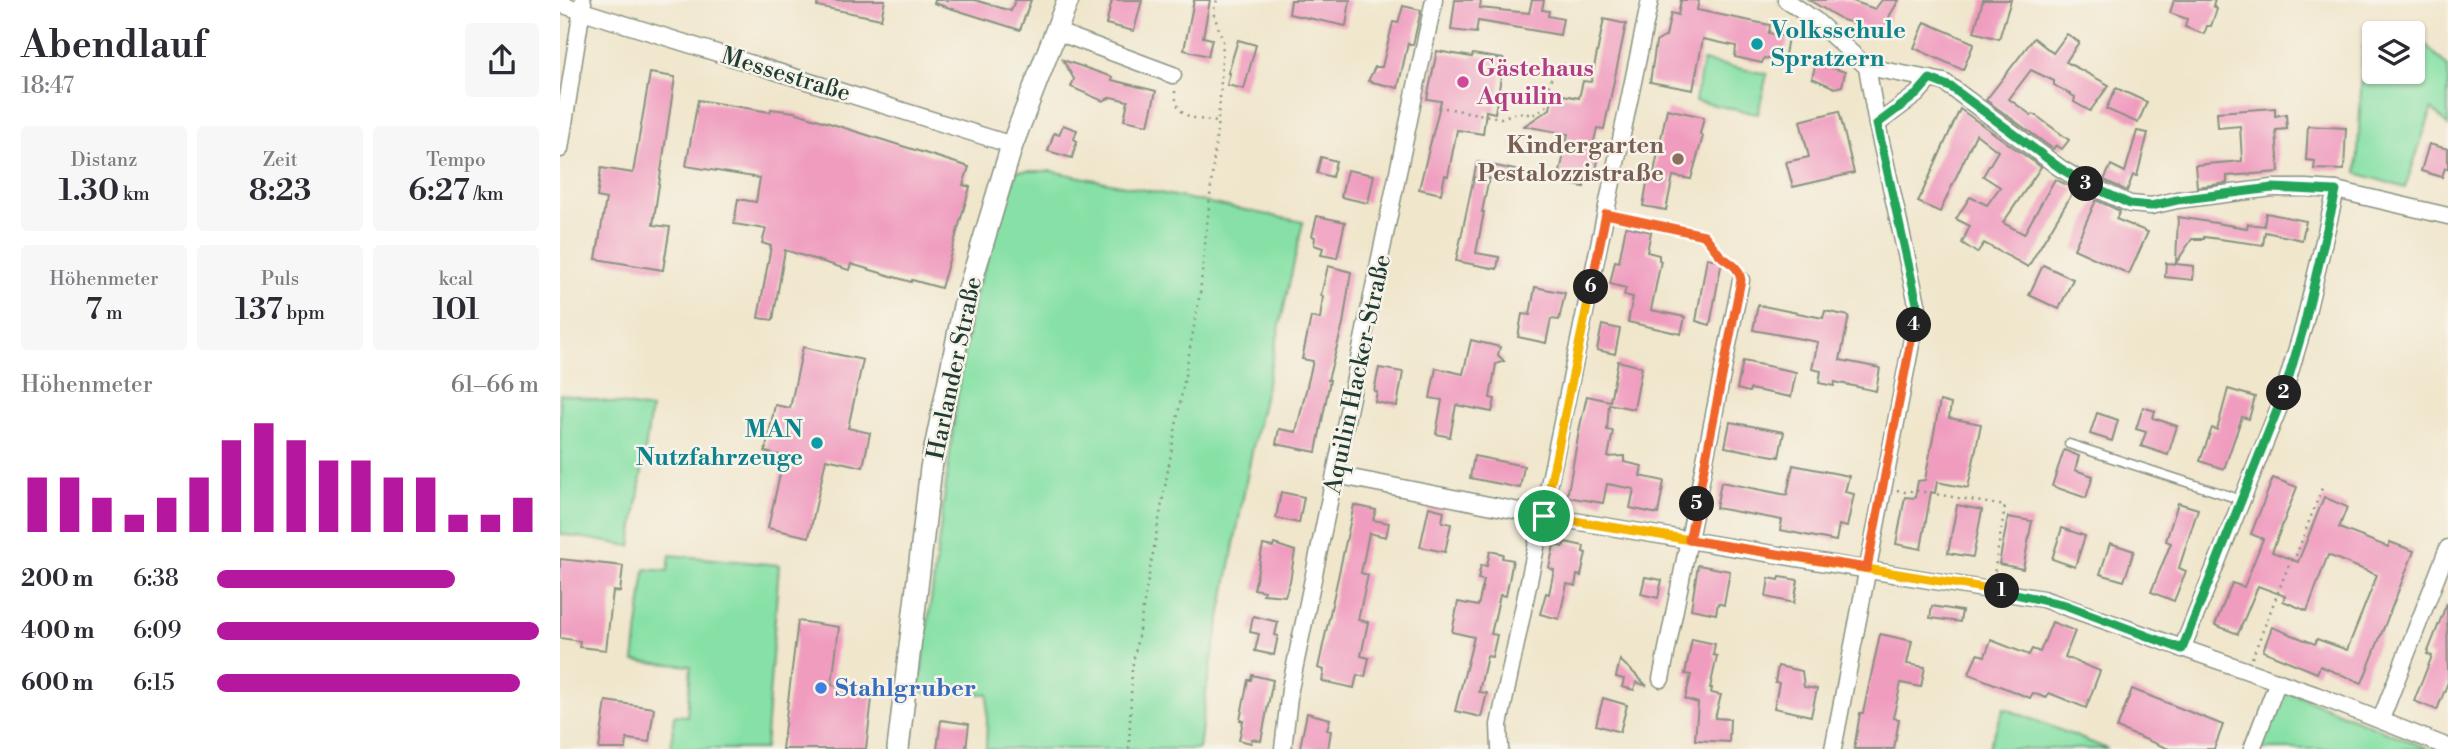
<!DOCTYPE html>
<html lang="de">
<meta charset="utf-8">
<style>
body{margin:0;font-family:"Libre Bodoni",serif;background:#f7f7f7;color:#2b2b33;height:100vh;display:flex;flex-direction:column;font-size:26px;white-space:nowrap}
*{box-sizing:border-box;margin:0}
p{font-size:23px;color:#7c7c81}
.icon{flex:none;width:38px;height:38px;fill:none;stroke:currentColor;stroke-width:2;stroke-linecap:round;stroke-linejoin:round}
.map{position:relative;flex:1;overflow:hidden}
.drawer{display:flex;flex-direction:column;background:#fff;width:560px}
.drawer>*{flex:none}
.fabs{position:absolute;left:1802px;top:21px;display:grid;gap:14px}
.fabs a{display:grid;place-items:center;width:63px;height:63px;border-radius:7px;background:#fff;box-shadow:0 2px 5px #0004;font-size:35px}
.pin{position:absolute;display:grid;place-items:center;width:60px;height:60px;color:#fff;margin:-30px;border:4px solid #fff;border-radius:50%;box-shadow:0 2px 7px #0007}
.km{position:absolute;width:35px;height:35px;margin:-18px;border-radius:50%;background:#222;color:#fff;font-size:19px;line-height:35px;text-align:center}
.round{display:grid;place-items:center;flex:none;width:74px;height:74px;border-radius:7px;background:#f7f7f7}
.summary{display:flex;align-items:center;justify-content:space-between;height:119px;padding:0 21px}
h1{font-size:38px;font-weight:600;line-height:52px}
.stats{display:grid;grid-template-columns:repeat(3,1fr);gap:10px;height:119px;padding:7px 21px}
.stats div{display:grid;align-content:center;border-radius:7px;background:#f7f7f7;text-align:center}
.stats b{font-size:30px;font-weight:600}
.stats small{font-size:19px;font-weight:400}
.stats p{font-size:19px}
.chart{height:196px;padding:14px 21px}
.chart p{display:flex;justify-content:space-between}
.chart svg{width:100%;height:126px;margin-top:7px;stroke:#b5179e;stroke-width:6}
ul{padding:0 21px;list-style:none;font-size:23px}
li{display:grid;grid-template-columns:112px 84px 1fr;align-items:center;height:52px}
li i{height:18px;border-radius:9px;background:#b5179e}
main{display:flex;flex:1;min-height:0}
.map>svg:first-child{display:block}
.green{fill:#87e1a6;stroke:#538f6d;stroke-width:2}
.building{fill:#f09cbf}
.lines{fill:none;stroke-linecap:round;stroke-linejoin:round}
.lane-casing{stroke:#889280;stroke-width:11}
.street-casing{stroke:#889280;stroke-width:19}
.secondary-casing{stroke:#889280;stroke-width:24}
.path{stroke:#889280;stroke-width:2.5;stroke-dasharray:2 5;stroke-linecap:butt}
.lane{stroke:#fff;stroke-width:8}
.street{stroke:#fff;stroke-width:16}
.secondary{stroke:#fff;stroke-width:21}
.split-1-casing{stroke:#fff;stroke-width:14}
.split-2-casing{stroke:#fff;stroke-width:14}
.split-3-casing{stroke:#fff;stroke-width:14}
.split-4-casing{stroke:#fff;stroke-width:14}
.split-5-casing{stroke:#fff;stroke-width:14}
.split-6-casing{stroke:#fff;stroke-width:14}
.split-7-casing{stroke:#fff;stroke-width:14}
.split-1{stroke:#f5b400;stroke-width:9}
.split-2{stroke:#22a559;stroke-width:9}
.split-3{stroke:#22a559;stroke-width:9}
.split-4{stroke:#22a559;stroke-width:9}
.split-5{stroke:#f0652b;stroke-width:9}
.split-6{stroke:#f0652b;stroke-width:9}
.split-7{stroke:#f5b400;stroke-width:9}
.culture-dot{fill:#0f9aa8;stroke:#f7f3e8;stroke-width:2.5}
.hotel-dot{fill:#d1479c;stroke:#f7f3e8;stroke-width:2.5}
.education-dot{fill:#8d6e63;stroke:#f7f3e8;stroke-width:2.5}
.shop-dot{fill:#3f7fe0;stroke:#f7f3e8;stroke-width:2.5}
.labels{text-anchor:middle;stroke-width:5;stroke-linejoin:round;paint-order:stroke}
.culture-label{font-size:24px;font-weight:bold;fill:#0d838f;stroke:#f7f3e8;text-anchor:start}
.hotel-label{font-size:24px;font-weight:bold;fill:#b23c85;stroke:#f7f3e8;text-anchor:start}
.street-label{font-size:24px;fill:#1f3d34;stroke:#f7f3e8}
.education-label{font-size:24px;font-weight:bold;fill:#785e54;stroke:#f7f3e8;text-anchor:end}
.shop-label{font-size:24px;font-weight:bold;fill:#366cbe;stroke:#f7f3e8;text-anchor:start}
</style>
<main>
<section class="drawer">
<div class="summary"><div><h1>Abendlauf</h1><p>18:47</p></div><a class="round"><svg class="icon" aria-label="share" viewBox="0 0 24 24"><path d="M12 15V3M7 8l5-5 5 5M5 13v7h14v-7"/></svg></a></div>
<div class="stats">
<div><p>Distanz</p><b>1.30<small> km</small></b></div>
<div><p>Zeit</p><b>8:23</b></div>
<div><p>Tempo</p><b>6:27<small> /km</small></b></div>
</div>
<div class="stats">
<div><p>Höhenmeter</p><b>7<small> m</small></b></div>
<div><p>Puls</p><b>137<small> bpm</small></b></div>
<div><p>kcal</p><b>101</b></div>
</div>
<div class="chart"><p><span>Höhenmeter</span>61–66 m</p>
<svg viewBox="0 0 160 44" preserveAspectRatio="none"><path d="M5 44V25M15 44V25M25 44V32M35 44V38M45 44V32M55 44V25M65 44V12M75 44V6M85 44V12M95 44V19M105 44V19M115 44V25M125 44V25M135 44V38M145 44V38M155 44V32"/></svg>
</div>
<ul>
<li><b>200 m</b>6:38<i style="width:74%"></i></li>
<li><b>400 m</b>6:09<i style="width:100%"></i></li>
<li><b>600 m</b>6:15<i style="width:94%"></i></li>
</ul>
</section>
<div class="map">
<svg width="1888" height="749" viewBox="0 0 1888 749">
<rect width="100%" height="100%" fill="#f7f3e8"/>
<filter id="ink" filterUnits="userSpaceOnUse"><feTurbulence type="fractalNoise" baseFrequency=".0143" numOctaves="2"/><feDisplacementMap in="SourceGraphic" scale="14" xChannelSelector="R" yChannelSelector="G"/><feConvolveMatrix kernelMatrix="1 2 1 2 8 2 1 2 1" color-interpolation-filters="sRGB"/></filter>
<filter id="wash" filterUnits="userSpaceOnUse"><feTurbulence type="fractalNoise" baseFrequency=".00686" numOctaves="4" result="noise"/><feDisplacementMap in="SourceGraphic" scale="28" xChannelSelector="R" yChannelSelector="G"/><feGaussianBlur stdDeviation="1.57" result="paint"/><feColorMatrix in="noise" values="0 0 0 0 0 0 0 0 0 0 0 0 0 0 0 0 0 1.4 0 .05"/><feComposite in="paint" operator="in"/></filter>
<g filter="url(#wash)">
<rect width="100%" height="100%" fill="#f0e6cc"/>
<!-- green -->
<g class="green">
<path d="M1851 30 1888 67V126L1872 109 1845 188 1797 173 1803 46 1815 49V72H1853V33H1837Z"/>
<path d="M1143 61 1207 74 1198 114 1135 101Z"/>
<path d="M457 171H491L743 222 692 451 647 685 639 749H426L428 694 359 692 400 376 416 292Z"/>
<path d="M0 394 91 409 71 546 0 534Z"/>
<path d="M110 555 219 565 205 749H111L114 715 127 716 131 666 74 661 85 569 108 571Z"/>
<path d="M1719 688 1869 749H1695Z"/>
<path d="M1444 708 1548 749H1428Z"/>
</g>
<g id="blocks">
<!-- building -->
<g class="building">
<path d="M258 0H325L321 19 257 6Z"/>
<path d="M375 0H415L451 11 455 0H471L460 30 374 3Z"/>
<path d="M552 0H582L574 31 546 24Z"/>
<path d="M634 0H650L643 37 652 39 648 56 624 50Z"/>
<path d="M731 0H790L786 26 729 14Z"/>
<path d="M895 0H921L920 8 969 13 972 0H984L982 10 989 11 988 16 1003 19 1000 35 918 21 916 33 891 30Z"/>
<path d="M1121 0H1139L1137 10 1210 25 1209 33 1228 37 1224 61 1204 58 1202 63 1175 57 1176 46 1143 39 1133 90 1090 82 1096 42 1106 36 1111 13 1118 15Z"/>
<path d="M1249 0H1290L1315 9 1322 0H1339L1330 15 1324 33 1283 20Z"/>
<path d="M1423 0H1451L1439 39 1414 32Z"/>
<path d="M1614 0H1655L1653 6 1657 9 1651 26H1647L1644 34 1625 27 1627 19 1610 13Z"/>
<path d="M843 6 861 10 853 45 848 43 838 88 808 81 815 67H822L833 22 838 23Z"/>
<path d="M1044 19 1066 24 1044 129 1037 128 1031 154 1039 156 1036 170 1028 168 1024 187 998 182 1008 134 964 126 990 109 993 93 1019 98 1023 81 1031 82Z"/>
<path d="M1365 22 1414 43 1403 70 1354 48Z"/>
<path d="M1507 34 1519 42 1506 62 1549 85 1530 111 1514 102 1515 97 1494 85V81L1471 70 1449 99 1471 115 1474 114 1509 140 1502 149 1496 145 1493 149 1426 100 1474 38 1493 53Z"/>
<path d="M678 40 696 45 684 89 667 85 670 73H668Z"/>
<path d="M877 51 912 57 913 54 944 59 935 113 926 111 923 134 897 130 888 176 885 175 881 194 859 189 881 101 867 99Z"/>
<path d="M503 60 552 77V80L596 91 588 125 564 120 568 101 551 97 543 101 511 87 514 79Z"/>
<path d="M1261 64 1285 72 1282 86 1275 88 1252 78 1255 67Z"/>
<path d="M90 73 115 77 93 225 110 227 103 270 36 259 46 199 37 197 41 168 73 173Z"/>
<path d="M1556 88 1587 102 1578 123 1546 109Z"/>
<path d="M138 100 210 112 211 109 234 112 409 167 403 185 410 187 381 288 352 280 351 282 291 264 289 270 225 250 213 320 198 318 211 246 202 243 206 229 174 224 178 199 196 202 200 178 126 166Z"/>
<path d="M1715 108V116L1726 114 1727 129 1716 130 1719 172 1667 176V183L1637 187 1635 165 1682 161 1680 126 1658 128 1657 112Z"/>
<path d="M1107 109 1144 117 1140 134 1143 136 1131 179 1113 176 1106 210 1083 206 1088 177H1093Z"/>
<path d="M1400 109 1481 167 1443 223 1464 234 1495 179 1515 189 1468 267 1424 243 1417 253 1402 243 1410 226 1396 219 1410 197 1427 205 1440 187 1423 176 1438 151 1416 134 1380 212 1358 202Z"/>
<path d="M1279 111 1294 173 1233 187 1226 162 1249 157 1240 121Z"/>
<path d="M503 125 517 130 514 139 517 141 512 158 488 151 494 133 499 135Z"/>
<path d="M1748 126 1786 128 1784 170 1754 169 1755 161 1746 160Z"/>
<path d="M1577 131 1588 133 1577 176 1573 175 1567 191 1544 180 1551 165 1565 172Z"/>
<path d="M1869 144 1888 149V169L1885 168 1882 177 1861 171Z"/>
<path d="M761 157 776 161 772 177 757 173Z"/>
<path d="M917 162 955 170 952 183 929 178 922 212H924L916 253 939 257 937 269 896 261Z"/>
<path d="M787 170 814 175 808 203 781 197Z"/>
<path d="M1536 200 1560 211 1556 219 1588 232 1569 274 1514 249Z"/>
<path d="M1706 213 1746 221 1742 240 1705 232 1703 245 1644 237V239H1632L1616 263 1618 217 1687 228 1688 224 1704 226Z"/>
<path d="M757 216 785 222 777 258 761 255 763 248 754 245 755 237 752 236Z"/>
<path d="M1066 226 1091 232 1087 252 1099 255V260L1101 261 1091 310 1125 317 1121 334 1068 322 1073 297 1064 295 1066 288 1050 284 1055 261 1059 262Z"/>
<path d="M1147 258 1162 261 1150 325 1136 321Z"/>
<path d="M1606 263 1634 266 1633 280 1605 277Z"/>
<path d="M1483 265 1513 279 1499 309 1469 295Z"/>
<path d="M768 266 791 272 783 324 768 380H770L756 452 716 444 719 429 736 432 753 361 742 359 751 317 760 319 763 297 761 295Z"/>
<path d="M975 287 1005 293 999 320 991 319 986 343 958 337 962 314 970 315Z"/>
<path d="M1198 305 1263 318 1265 311 1289 316 1280 360 1320 368 1316 391 1275 382 1274 386 1259 383 1261 371 1252 369 1258 342 1193 330Z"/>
<path d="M1042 325 1060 329 1055 354 1037 350Z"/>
<path d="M911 340 940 347 938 355 944 361 936 364 930 398 935 399 932 412 896 405 890 437 876 434 882 400 870 398 876 368 903 374Z"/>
<path d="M243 347 303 360 288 428 310 433 303 467 266 459 249 537 208 528 224 456 205 452 215 405 230 408Z"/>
<path d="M1058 361 1082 367 1074 409 1049 404 1047 430 1053 431 1048 457 1064 456V462L1082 466 1080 476 1104 481 1098 514 1070 508 1074 489 1047 484 1043 503 1007 497 1020 426 1027 396 1050 401Z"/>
<path d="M1183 361 1236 372 1231 397 1190 389 1189 392 1177 389Z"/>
<path d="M819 368 843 372 837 406 815 402 817 392 814 391Z"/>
<path d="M1668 389 1695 397 1689 419 1682 417 1664 469 1640 461 1652 428 1657 430Z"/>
<path d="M1380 401 1391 404 1389 418 1421 424 1408 488 1377 482 1375 493 1371 492 1361 549 1336 544 1345 497 1355 498 1358 481 1365 480Z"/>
<path d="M1583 407 1595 411 1593 418 1617 426 1608 455 1581 446 1586 432 1576 429Z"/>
<path d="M1537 413 1558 420 1552 441 1530 434Z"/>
<path d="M1170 422 1224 432 1219 457 1165 447Z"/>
<path d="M1504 450 1519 456 1515 470 1533 476 1526 498 1492 486Z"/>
<path d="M914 456 964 466 960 488 910 478Z"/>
<path d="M1233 465 1289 476 1285 492 1294 494 1287 527 1279 525 1276 541 1220 530 1222 520 1156 508 1161 482 1227 495Z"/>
<path d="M1713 478 1737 487 1712 552 1738 562 1764 497 1787 507 1779 528 1828 547 1830 542 1854 551 1802 683 1760 666 1757 673 1703 651 1712 627 1755 644 1757 639 1787 650 1817 575 1768 555 1747 611 1723 601 1725 596 1698 586 1678 634 1655 625 1672 583 1684 587 1703 539 1691 534Z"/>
<path d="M721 492 744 497 739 523 716 518Z"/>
<path d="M1618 503 1638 509 1619 568 1626 571 1614 601 1591 592 1611 543 1606 541Z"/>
<path d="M794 505 816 510 813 520 829 523 826 537 809 533 801 573 808 575 798 620 808 622 801 656 809 658 805 677 797 675 794 688 762 681 764 670 758 668Z"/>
<path d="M1397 505 1422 510 1413 557 1388 553Z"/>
<path d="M869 507 884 511 882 522 891 524 885 552 860 547Z"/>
<path d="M1448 517 1472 521 1463 569 1439 564Z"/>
<path d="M1502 528 1525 536 1515 567 1492 559Z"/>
<path d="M1005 542 1024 546 1023 552 1026 553 1021 576 1017 575 1015 586 1007 584 999 619 980 614 986 593 989 594 994 570 989 568 994 545 1003 547Z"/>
<path d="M1550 543 1574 551 1564 581 1540 574Z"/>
<path d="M714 544 735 551 730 581 725 596 703 594 704 591 694 589 703 545 713 547Z"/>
<path d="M930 551 943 554 942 558 953 560 946 596 940 595 931 634 937 635 932 657 927 656 919 692 927 693 921 717 895 711 914 637 892 632 898 602 918 606 924 580 918 579 921 565 927 566Z"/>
<path d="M0 559 63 566 60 592 53 591 46 650 19 647 20 641 0 638Z"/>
<path d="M1138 565 1170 571 1164 605 1158 603 1156 614 1131 609Z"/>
<path d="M1085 577 1102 580 1098 598 1081 594Z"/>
<path d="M1220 577 1238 580 1234 603 1206 597 1209 578 1219 580Z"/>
<path d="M1887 603 1888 682 1877 710 1854 701 1872 656 1867 654Z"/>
<path d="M1372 606 1402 611 1400 622 1370 618Z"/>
<path d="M693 616 718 622 715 635 718 636 714 655 695 651 699 634 690 632Z"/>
<path d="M238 621 279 627 272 685 313 690 306 749H222Z"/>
<path d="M1492 622 1515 631 1505 657 1540 671 1526 708 1489 693 1486 698 1473 693 1470 698 1409 674 1417 654 1425 656 1431 640 1469 655 1472 649 1480 652Z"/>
<path d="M1320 634 1352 641 1347 664 1365 667 1361 687 1341 683 1333 718 1339 719 1334 749H1294L1300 713H1303Z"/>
<path d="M1132 639 1155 644 1153 655 1157 656 1150 688H1152L1151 693 1161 695 1155 718 1170 719 1169 742 1135 740 1138 703 1125 699 1131 675 1125 674Z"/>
<path d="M1060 660 1075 674 1087 686 1076 682 1074 690 1062 687 1064 679 1056 677Z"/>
<path d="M1218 666 1242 671 1244 687 1257 689 1251 716 1214 708 1219 683 1215 682Z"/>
<path d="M692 675 713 680 701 741 692 739 691 743 679 740 683 721 680 720 688 680H691Z"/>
<path d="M1572 689 1663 725 1654 749H1609L1557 728Z"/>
<path d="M1043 698 1067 705 1060 732 1036 725Z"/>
<path d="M46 701 94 708 89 742 67 739 66 749H39Z"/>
<path d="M747 713 770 719 767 730 771 731 768 749 740 747Z"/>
<path d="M381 720 409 724 406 749H377Z"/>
</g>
</g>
</g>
<g filter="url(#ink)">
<use href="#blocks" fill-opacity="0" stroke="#889280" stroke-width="2"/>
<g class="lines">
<defs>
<path id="lane" d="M1509 444 1682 500"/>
<g id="street">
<path d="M1226 0 1255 20 1307 67 1384 82 1500 168 1525 183 1570 204 1591 206 1617 200 1712 188H1746L1776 190 1888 216"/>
<path d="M0 4 452 145"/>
<path d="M495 31 613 75"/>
<path d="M1317 124 1357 94 1370 79"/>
<path d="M0 149 23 2"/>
<path d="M776 475 984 516 1483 599 1756 695 1888 747"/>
<path d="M1622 649 1720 405 1744 325 1776 190"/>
<path d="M1101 679 1181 280"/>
<path d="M1821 719 1888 548"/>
<path d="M723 749 730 689 874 0"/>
<path d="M940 749 939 725 1090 0"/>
<path d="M1273 749 1358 308 1317 124 1307 67"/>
<path d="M1692 749 1718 681"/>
</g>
<path id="secondary" d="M338 749 371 468 404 306 452 145 508 0"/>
</defs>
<!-- lane casing -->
<use href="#lane" class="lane-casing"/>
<!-- street casing -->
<use href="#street" class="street-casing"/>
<!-- secondary casing -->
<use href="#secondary" class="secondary-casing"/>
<!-- path -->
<g class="path">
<path d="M615 91C616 119 634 118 657 122"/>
<path d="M885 108 941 118 958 112 973 115 986 107C989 90 987 72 1005 64"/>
<path d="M1060 217 1145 235 1161 257 1177 267"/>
<path d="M1337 490 1349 493 1352 490 1445 506 1434 574"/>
<path d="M1692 658 1730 562 1735 558 1762 488"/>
<path d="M569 749 572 669 640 293 660 99 663 41 653 12 657 0"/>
</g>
<!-- lane -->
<use href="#lane" class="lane"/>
<!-- street -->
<use href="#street" class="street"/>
<!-- secondary -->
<use href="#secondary" class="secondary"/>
</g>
</g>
<g class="lines" filter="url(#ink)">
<defs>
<path id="split-1" d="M984 516 1442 591"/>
<path id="split-2" d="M1442 591 1505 605 1622 649 1724 393"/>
<path id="split-3" d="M1526 184 1570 204 1591 206 1617 200 1712 188 1776 191 1744 326 1724 393"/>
<path id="split-4" d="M1354 325 1358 308 1317 124 1357 94 1370 79 1391 87 1500 168 1526 184"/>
<path id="split-5" d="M1137 504 1129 540 1307 568 1354 325"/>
<path id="split-6" d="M1031 287 1046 214 1144 235C1149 241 1154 248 1159 254 1168 264 1178 263 1181 280L1137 504"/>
<path id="split-7" d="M984 516 1031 287"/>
</defs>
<!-- split-1 casing -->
<use href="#split-1" class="split-1-casing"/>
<!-- split-2 casing -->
<use href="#split-2" class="split-2-casing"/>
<!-- split-3 casing -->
<use href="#split-3" class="split-3-casing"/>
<!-- split-4 casing -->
<use href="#split-4" class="split-4-casing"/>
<!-- split-5 casing -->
<use href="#split-5" class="split-5-casing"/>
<!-- split-6 casing -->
<use href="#split-6" class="split-6-casing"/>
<!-- split-7 casing -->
<use href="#split-7" class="split-7-casing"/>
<!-- split-1 -->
<use href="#split-1" class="split-1"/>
<!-- split-2 -->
<use href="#split-2" class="split-2"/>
<!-- split-3 -->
<use href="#split-3" class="split-3"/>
<!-- split-4 -->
<use href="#split-4" class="split-4"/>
<!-- split-5 -->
<use href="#split-5" class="split-5"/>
<!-- split-6 -->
<use href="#split-6" class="split-6"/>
<!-- split-7 -->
<use href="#split-7" class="split-7"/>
</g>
<!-- markers -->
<g class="culture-dot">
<circle cx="1197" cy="44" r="7"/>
<circle cx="257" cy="443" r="7"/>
</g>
<circle class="hotel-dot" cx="903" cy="82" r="7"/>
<circle class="education-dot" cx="1118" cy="159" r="7"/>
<circle class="shop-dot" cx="261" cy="688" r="7"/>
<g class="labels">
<!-- culture labels -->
<g class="culture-label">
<text x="1211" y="38">Volksschule<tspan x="1211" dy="28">Spratzern</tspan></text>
<text x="243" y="437" text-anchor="end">MAN<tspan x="243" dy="28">Nutzfahrzeuge</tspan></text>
</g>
<!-- hotel labels -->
<g class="hotel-label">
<text x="917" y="76">Gästehaus<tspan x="917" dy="28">Aquilin</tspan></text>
</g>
<!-- street labels -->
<g class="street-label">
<text transform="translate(226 74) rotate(17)" y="8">Messestraße</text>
<text transform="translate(394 368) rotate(-78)" y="8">Harlander Straße</text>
<text transform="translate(797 374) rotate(-78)" y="8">Aquilin Hacker-Straße</text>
</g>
<!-- education labels -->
<g class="education-label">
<text x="1104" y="153">Kindergarten<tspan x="1104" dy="28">Pestalozzistraße</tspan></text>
</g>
<!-- shop labels -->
<g class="shop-label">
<text x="275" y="696">Stahlgruber</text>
</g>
</g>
</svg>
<div class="fabs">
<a><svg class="icon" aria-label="layers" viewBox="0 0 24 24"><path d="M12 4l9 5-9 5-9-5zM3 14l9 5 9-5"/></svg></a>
</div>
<div class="pin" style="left:984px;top:516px;background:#1e9e55"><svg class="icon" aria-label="arrive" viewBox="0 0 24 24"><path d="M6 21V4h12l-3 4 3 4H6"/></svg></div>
<b class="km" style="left:1442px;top:591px">1</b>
<b class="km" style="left:1724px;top:393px">2</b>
<b class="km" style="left:1526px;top:184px">3</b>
<b class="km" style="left:1354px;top:325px">4</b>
<b class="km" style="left:1137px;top:504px">5</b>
<b class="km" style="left:1031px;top:287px">6</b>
</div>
</main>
